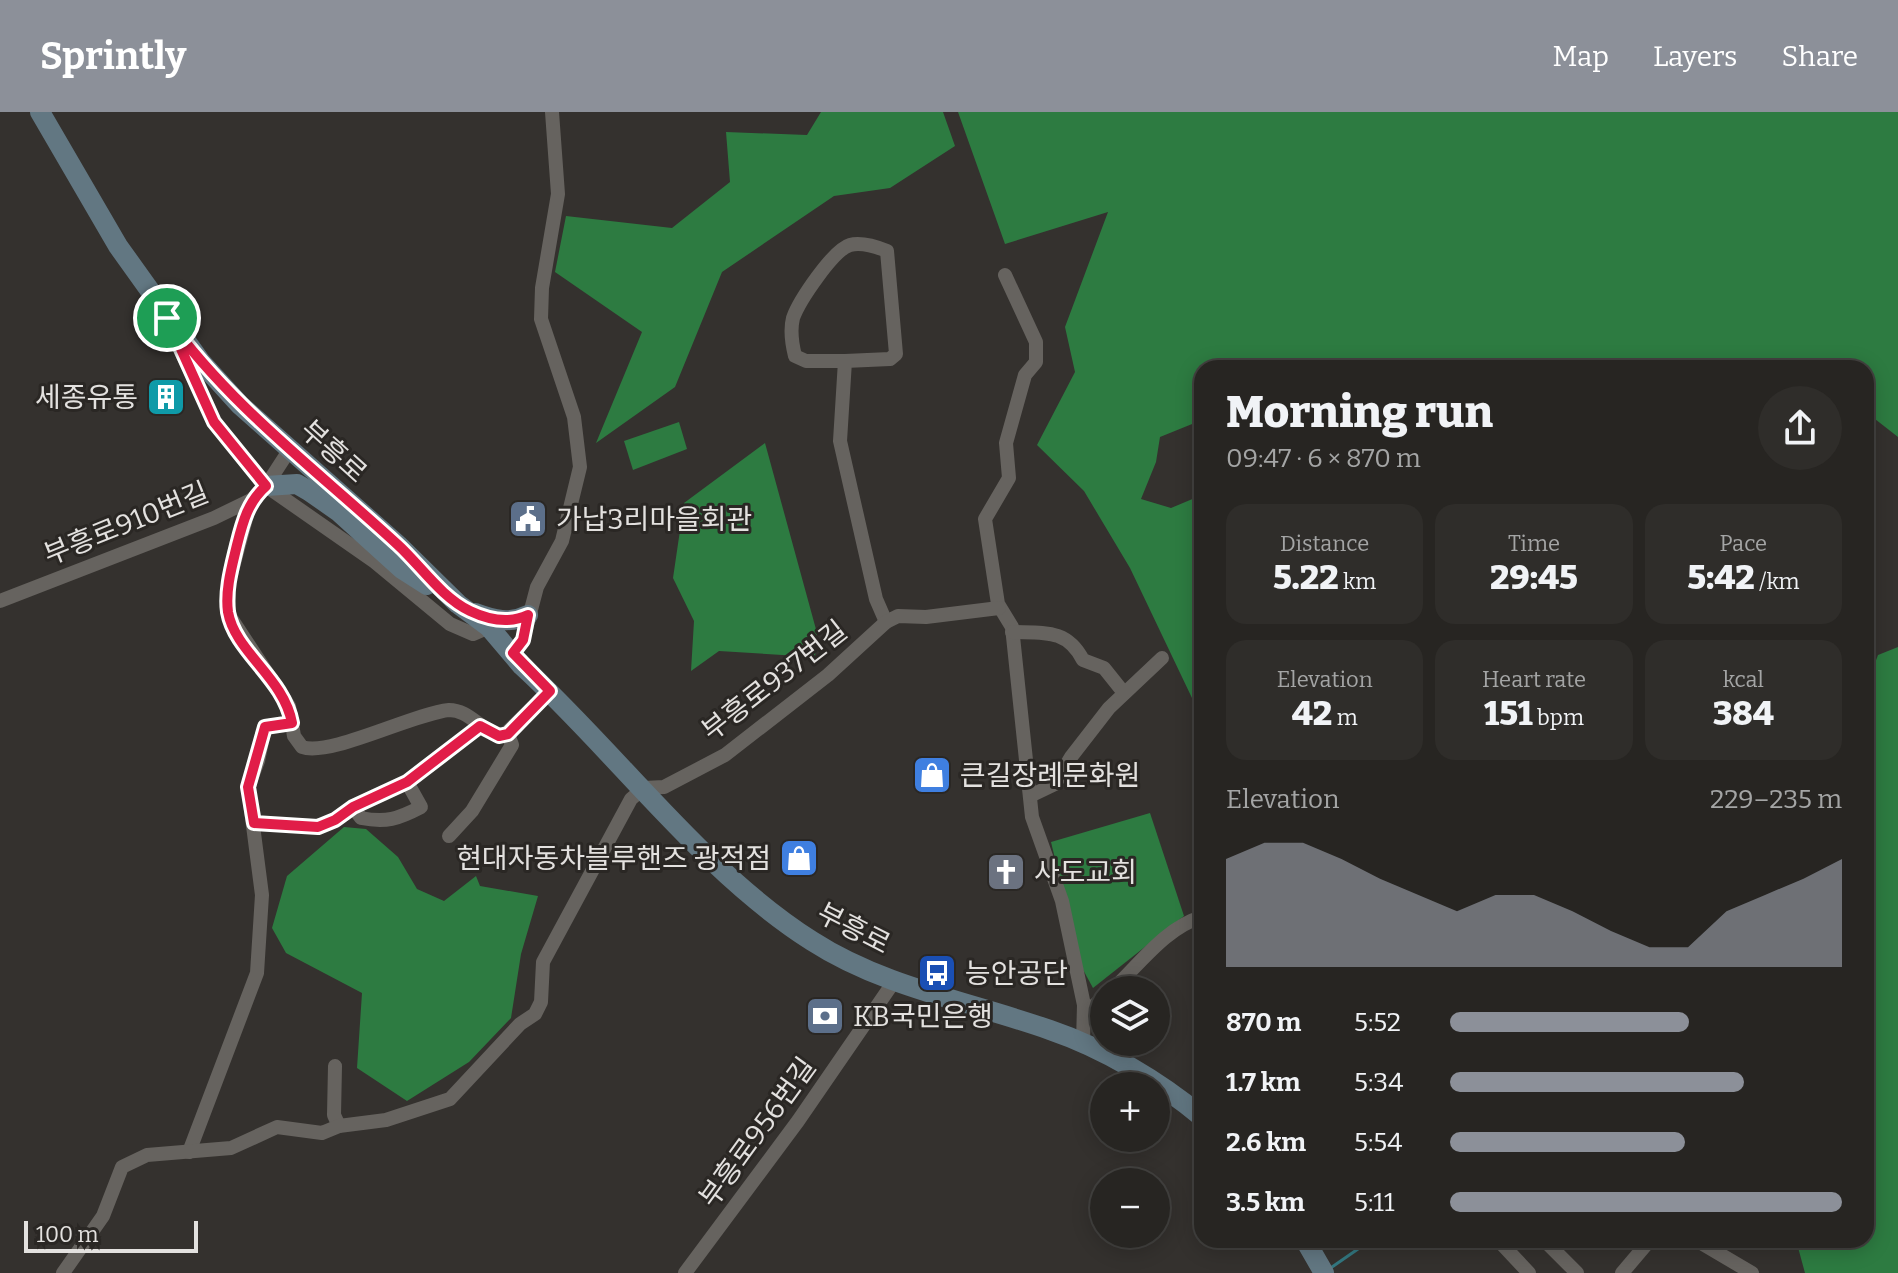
<!DOCTYPE html>
<meta charset="utf-8">
<style>
body{margin:0;font-family:Bitter,"Noto Sans KR",serif;background:#2f2d2a;color:#f1f3f6;height:100vh;display:flex;flex-direction:column;font-size:30px;white-space:nowrap}
*{box-sizing:border-box;margin:0}
p{font-size:26px;color:#a4a5a5}
.icon{flex:none;width:44px;height:44px;fill:none;stroke:currentColor;stroke-width:2;stroke-linecap:round;stroke-linejoin:round}
.map{position:relative;flex:1;overflow:hidden}
.details{position:absolute;left:1194px;top:248px;width:680px;height:888px;display:flex;flex-direction:column;background:#272522;border-radius:24px;box-shadow:0 4px 20px #0003,0 0 0 2px #434240}
.details>*{flex:none}
.fabs{position:absolute;left:1090px;top:864px;display:grid;gap:16px}
.fabs a{display:grid;place-items:center;width:80px;height:80px;border-radius:50%;background:#272522;box-shadow:0 4px 20px #0003,0 0 0 2px #434240;font-size:40px}
.scale{position:absolute;left:24px;bottom:20px;width:174px;box-sizing:border-box;padding-left:8px;border:4px solid #e3e1df;border-top:0;font-size:22px;line-height:28px;white-space:nowrap;color:#e3e1df;-webkit-text-stroke:6px #2a2724;paint-order:stroke}
.pin{position:absolute;display:grid;place-items:center;width:68px;height:68px;color:#fff;margin:-34px;border:4px solid #fff;border-radius:50%;box-shadow:0 2px 8px #0007}
.round{display:grid;place-items:center;flex:none;width:84px;height:84px;border-radius:42px;background:#2f2d2a}
.overview{display:flex;align-items:center;justify-content:space-between;height:136px;padding:0 32px}
h1{font-size:44px;font-weight:800;line-height:60px}
.figures{display:grid;grid-template-columns:repeat(3,1fr);gap:12px;height:136px;padding:8px 32px}
.figures div{display:grid;align-content:center;border-radius:20px;background:#2f2d2a;text-align:center}
.figures b{font-size:34px;font-weight:800}
.figures small{font-size:22px;font-weight:400}
.figures p{font-size:22px}
.chart{height:224px;padding:16px 32px}
.chart p{display:flex;justify-content:space-between}
.chart svg{width:100%;height:144px;margin-top:8px;fill:#8c9099;opacity:.7}
ul{padding:0 32px;list-style:none;font-size:26px}
li{display:grid;grid-template-columns:128px 96px 1fr;align-items:center;height:60px}
li i{height:20px;border-radius:10px;background:#8c9099}
header{display:flex;align-items:center;gap:48px;box-sizing:border-box;height:112px;padding:0 40px;background:#8c9099;color:#fff}
header strong{font-size:38px}
nav{display:flex;gap:44px;margin-inline-start:auto;font-size:28px}
.map>svg:first-child{display:block}
.forest{fill:#2d7b41}
.lines{fill:none;stroke-linecap:round;stroke-linejoin:round}
.stream{stroke:#337881;stroke-width:3}
.street{stroke:#66635f;stroke-width:14}
.secondary{stroke:#627782;stroke-width:20}
.route-casing{stroke:#fff;stroke-width:16}
.route{stroke:#e11d48;stroke-width:10}
.labels{text-anchor:middle;stroke-width:6;stroke-linejoin:round;paint-order:stroke}
.poi-label{font-size:28px;fill:#e3e1df;stroke:#2a2724;text-anchor:start}
.street-label{font-size:28px;fill:#e3e1df;stroke:#2a2724}
</style>
<header>
<strong>Sprintly</strong>
<nav><a>Map</a><a>Layers</a><a>Share</a></nav>
</header>
<div class="map">
<svg width="1898" height="1161" viewBox="0 0 1898 1161">
<rect width="100%" height="100%" fill="#34312e"/>
<!-- forest -->
<g class="forest">
<path d="M821 0H943L955 34 890 76 834 84 722 160 675 275 596 331 642 220 555 160 566 104 672 116 730 70 726 20 807 23Z"/>
<path d="M958 0H1898V325L1866 300V256H1202V308L1160 325 1156 350 1141 387 1171 396 1202 383V607L1130 456 1084 379 1037 333 1075 260 1065 215 1108 100 1005 132Z"/>
<path d="M679 310 687 337 633 358 624 329Z"/>
<path d="M765 331 817 521 815 545 719 539 691 559 694 509 673 466 684 391Z"/>
<path d="M1898 535V1161H1805L1796 1128H1866V575L1878 543Z"/>
<path d="M1150 701 1184 804 1093 876 1081 854 1051 730Z"/>
<path d="M344 715 366 717 398 745 417 777 444 789 476 764 480 774 538 784 521 842 511 906 469 950 407 989 357 956 362 881 286 841 272 816 287 764Z"/>
</g>
<g class="lines">
<!-- stream -->
<path class="stream" d="M1332 1155 1371 1128"/>
<!-- street -->
<g class="street">
<path d="M1005 163 1036 230V250L1025 263 1006 331 1009 366 985 407 998 492 1012 515 1032 705 1062 789 1084 893 1083 931"/>
<path d="M172 220 214 310 266 374 375 450 450 512 473 522 489 515"/>
<path d="M845 249H806L795 244C792 232 790 218 793 206 799 189 833 138 850 133 861 130 877 135 887 139L896 242 890 247 845 249 840 329 876 487 886 510"/>
<path d="M251 388 229 470V503L289 594 294 624 302 635C330 645 412 602 449 598 471 598 481 621 504 623L550 579"/>
<path d="M0 489 214 406 251 388 266 374 290 337"/>
<path d="M1012 520C1045 521 1067 517 1083 548L1104 556 1124 581"/>
<path d="M513 541 523 528 537 475 562 429 580 355 574 305 541 207 542 176 558 82 552 0"/>
<path d="M1030 684 1055 672 1071 645 1109 596 1162 546"/>
<path d="M353 695 361 706C386 711 398 707 421 695L407 670"/>
<path d="M254 711 318 715 335 708 353 695 407 670 480 614"/>
<path d="M449 724 472 699 512 633 508 622"/>
<path d="M1112 878C1139 853 1166 815 1202 805"/>
<path d="M1084 902 1104 885"/>
<path d="M335 954 334 1003 339 1014"/>
<path d="M189 1040 257 861 262 783 248 675 258 649 265 615 292 611"/>
<path d="M1498 1128 1529 1161"/>
<path d="M1544 1128 1577 1161"/>
<path d="M1696 1128 1752 1161"/>
<path d="M63 1161 103 1104 122 1055 147 1043 231 1036 277 1015 322 1021 339 1014 386 1008 450 987 520 912 535 902 541 890 543 850 631 687 644 676 664 675 725 643 828 563 886 510 898 504 926 505 999 496"/>
<path d="M685 1161 798 1009 895 868"/>
<path d="M1622 1161 1650 1128"/>
</g>
<!-- secondary -->
<g class="secondary">
<path d="M40 0 118 134 201 250 240 293 398 433 458 492 489 515 522 554C617 641 703 760 812 829 883 875 971 890 1050 918 1103 936 1159 969 1202 1005"/>
<path d="M266 374 297 372 309 379 339 400 402 457 427 473"/>
<path d="M475 501C494 508 510 512 528 503"/>
<path d="M1305 1128 1324 1161"/>
</g>
</g>
<g class="lines">
<defs>
<path id="route" d="M167 206C231 295 318 359 398 433 420 453 442 486 470 499 489 508 509 512 528 503L523 528 513 541 550 579 508 622 499 624 480 614 407 670 353 695 335 708 318 715 254 711 248 675 265 615 292 611C284 566 235 540 228 500 225 478 232 454 237 433 243 409 248 390 266 374L214 310Z"/>
</defs>
<!-- route casing -->
<use href="#route" class="route-casing"/>
<!-- route -->
<use href="#route" class="route"/>
</g>
<!-- icons -->
<defs>
<symbol id="building-square" viewBox="-11 -11 22 22"><rect x="-9" y="-9" width="18" height="18" rx="4" fill="#0f9aa8" stroke="#2a2724"/><path d="M-4-6H4V6H1V3H-1V6H-4ZM-2.5-4.3h1.7v1.8h-1.7ZM.8-4.3h1.7v1.8H.8ZM-2.5-1h1.7V.8h-1.7ZM.8-1h1.7V.8H.8Z" fill="#fff"/></symbol>
<symbol id="civic-square" viewBox="-11 -11 22 22"><rect x="-9" y="-9" width="18" height="18" rx="4" fill="#5c6f8a" stroke="#2a2724"/><path d="M-.6-6.5H3V-4.5H.6V-3L4-1V1h2V6H-6V1h2V-1L-.6-3ZM-1.2 2.5V6h2.4V2.5Z" fill="#fff"/></symbol>
<symbol id="shop-square" viewBox="-11 -11 22 22"><rect x="-9" y="-9" width="18" height="18" rx="4" fill="#3f7fe0" stroke="#2a2724"/><path d="M-5-2.5h2.3a2.7 3.5 0 0 1 5.4 0H5L5.5 6h-11ZM-1.5-2.5h3a1.5 2.3 0 0 0-3 0Z" fill="#fff"/></symbol>
<symbol id="church-square" viewBox="-11 -11 22 22"><rect x="-9" y="-9" width="18" height="18" rx="4" fill="#6b7280" stroke="#2a2724"/><path d="M-1.2-6h2.4v3.5h3.3v2.4h-3.3V6h-2.4V-.1h-3.3v-2.4h3.3Z" fill="#fff"/></symbol>
<symbol id="bus-square" viewBox="-11 -11 22 22"><rect x="-9" y="-9" width="18" height="18" rx="4" fill="#1a4fb4" stroke="#2a2724"/><path d="M-5-6H5V4H4V6H2V4H-2V6H-4V4H-5ZM-3.5-4V0h7V-4ZM-3.5 1.2v1.5H-2V1.2ZM2 1.2v1.5H3.5V1.2Z" fill="#fff"/></symbol>
<symbol id="bank-square" viewBox="-11 -11 22 22"><rect x="-9" y="-9" width="18" height="18" rx="4" fill="#5c6f8a" stroke="#2a2724"/><path d="M-6-4H6V4H-6ZM0-2.3a2.3 2.3 0 1 0 0 4.6a2.3 2.3 0 1 0 0-4.6Z" fill="#fff"/></symbol>
</defs>
<g fill-rule="evenodd">
<use href="#building-square" x="144" y="263" width="44" height="44"/>
<use href="#civic-square" x="506" y="385" width="44" height="44"/>
<use href="#shop-square" x="910" y="641" width="44" height="44"/>
<use href="#shop-square" x="777" y="724" width="44" height="44"/>
<use href="#church-square" x="984" y="738" width="44" height="44"/>
<use href="#bus-square" x="915" y="839" width="44" height="44"/>
<use href="#bank-square" x="803" y="882" width="44" height="44"/>
</g>
<g class="labels">
<!-- poi labels -->
<g class="poi-label">
<text x="138" y="295" text-anchor="end">세종유통</text>
<text x="556" y="417">가납3리마을회관</text>
<text x="960" y="673">큰길장례문화원</text>
<text x="771" y="756" text-anchor="end">현대자동차블루핸즈 광적점</text>
<text x="1034" y="770">사도교회</text>
<text x="965" y="871">능안공단</text>
<text x="853" y="914">KB국민은행</text>
</g>
<!-- street labels -->
<g class="street-label">
<text transform="translate(334 339) rotate(42)" y="10">부흥로</text>
<text transform="translate(126 411) rotate(-22)" y="10">부흥로910번길</text>
<text transform="translate(774 568) rotate(-38)" y="10">부흥로937번길</text>
<text transform="translate(854 816) rotate(27)" y="10">부흥로</text>
<text transform="translate(757 1020) rotate(-54)" y="10">부흥로956번길</text>
</g>
</g>
</svg>
<div class="fabs">
<a><svg class="icon" aria-label="layers" viewBox="0 0 24 24"><path d="M12 4l9 5-9 5-9-5zM3 14l9 5 9-5"/></svg></a>
<a>+</a>
<a>−</a>
</div>
<div class="scale">100 m</div>
<div class="pin" style="left:167px;top:206px;background:#1e9e55"><svg class="icon" aria-label="arrive" viewBox="0 0 24 24"><path d="M6 21V4h12l-3 4 3 4H6"/></svg></div>
<section class="details">
<div class="overview"><div><h1>Morning run</h1><p>09:47 · 6 × 870 m</p></div><a class="round"><svg class="icon" aria-label="share" viewBox="0 0 24 24"><path d="M12 15V3M7 8l5-5 5 5M5 13v7h14v-7"/></svg></a></div>
<div class="figures">
<div><p>Distance</p><b>5.22<small> km</small></b></div>
<div><p>Time</p><b>29:45</b></div>
<div><p>Pace</p><b>5:42<small> /km</small></b></div>
</div>
<div class="figures">
<div><p>Elevation</p><b>42<small> m</small></b></div>
<div><p>Heart rate</p><b>151<small> bpm</small></b></div>
<div><p>kcal</p><b>384</b></div>
</div>
<div class="chart"><p><span>Elevation</span>229–235 m</p>
<svg viewBox="0 0 160 44" preserveAspectRatio="none"><path d="M0 44V11L10 6L20 6L30 11L40 17L50 22L60 27L70 22L80 22L90 27L100 33L110 38L120 38L130 27L140 22L150 17L160 11V44z"/></svg>
</div>
<ul>
<li><b>870 m</b>5:52<i style="width:61%"></i></li>
<li><b>1.7 km</b>5:34<i style="width:75%"></i></li>
<li><b>2.6 km</b>5:54<i style="width:60%"></i></li>
<li><b>3.5 km</b>5:11<i style="width:100%"></i></li>
</ul>
</section>
</div>
